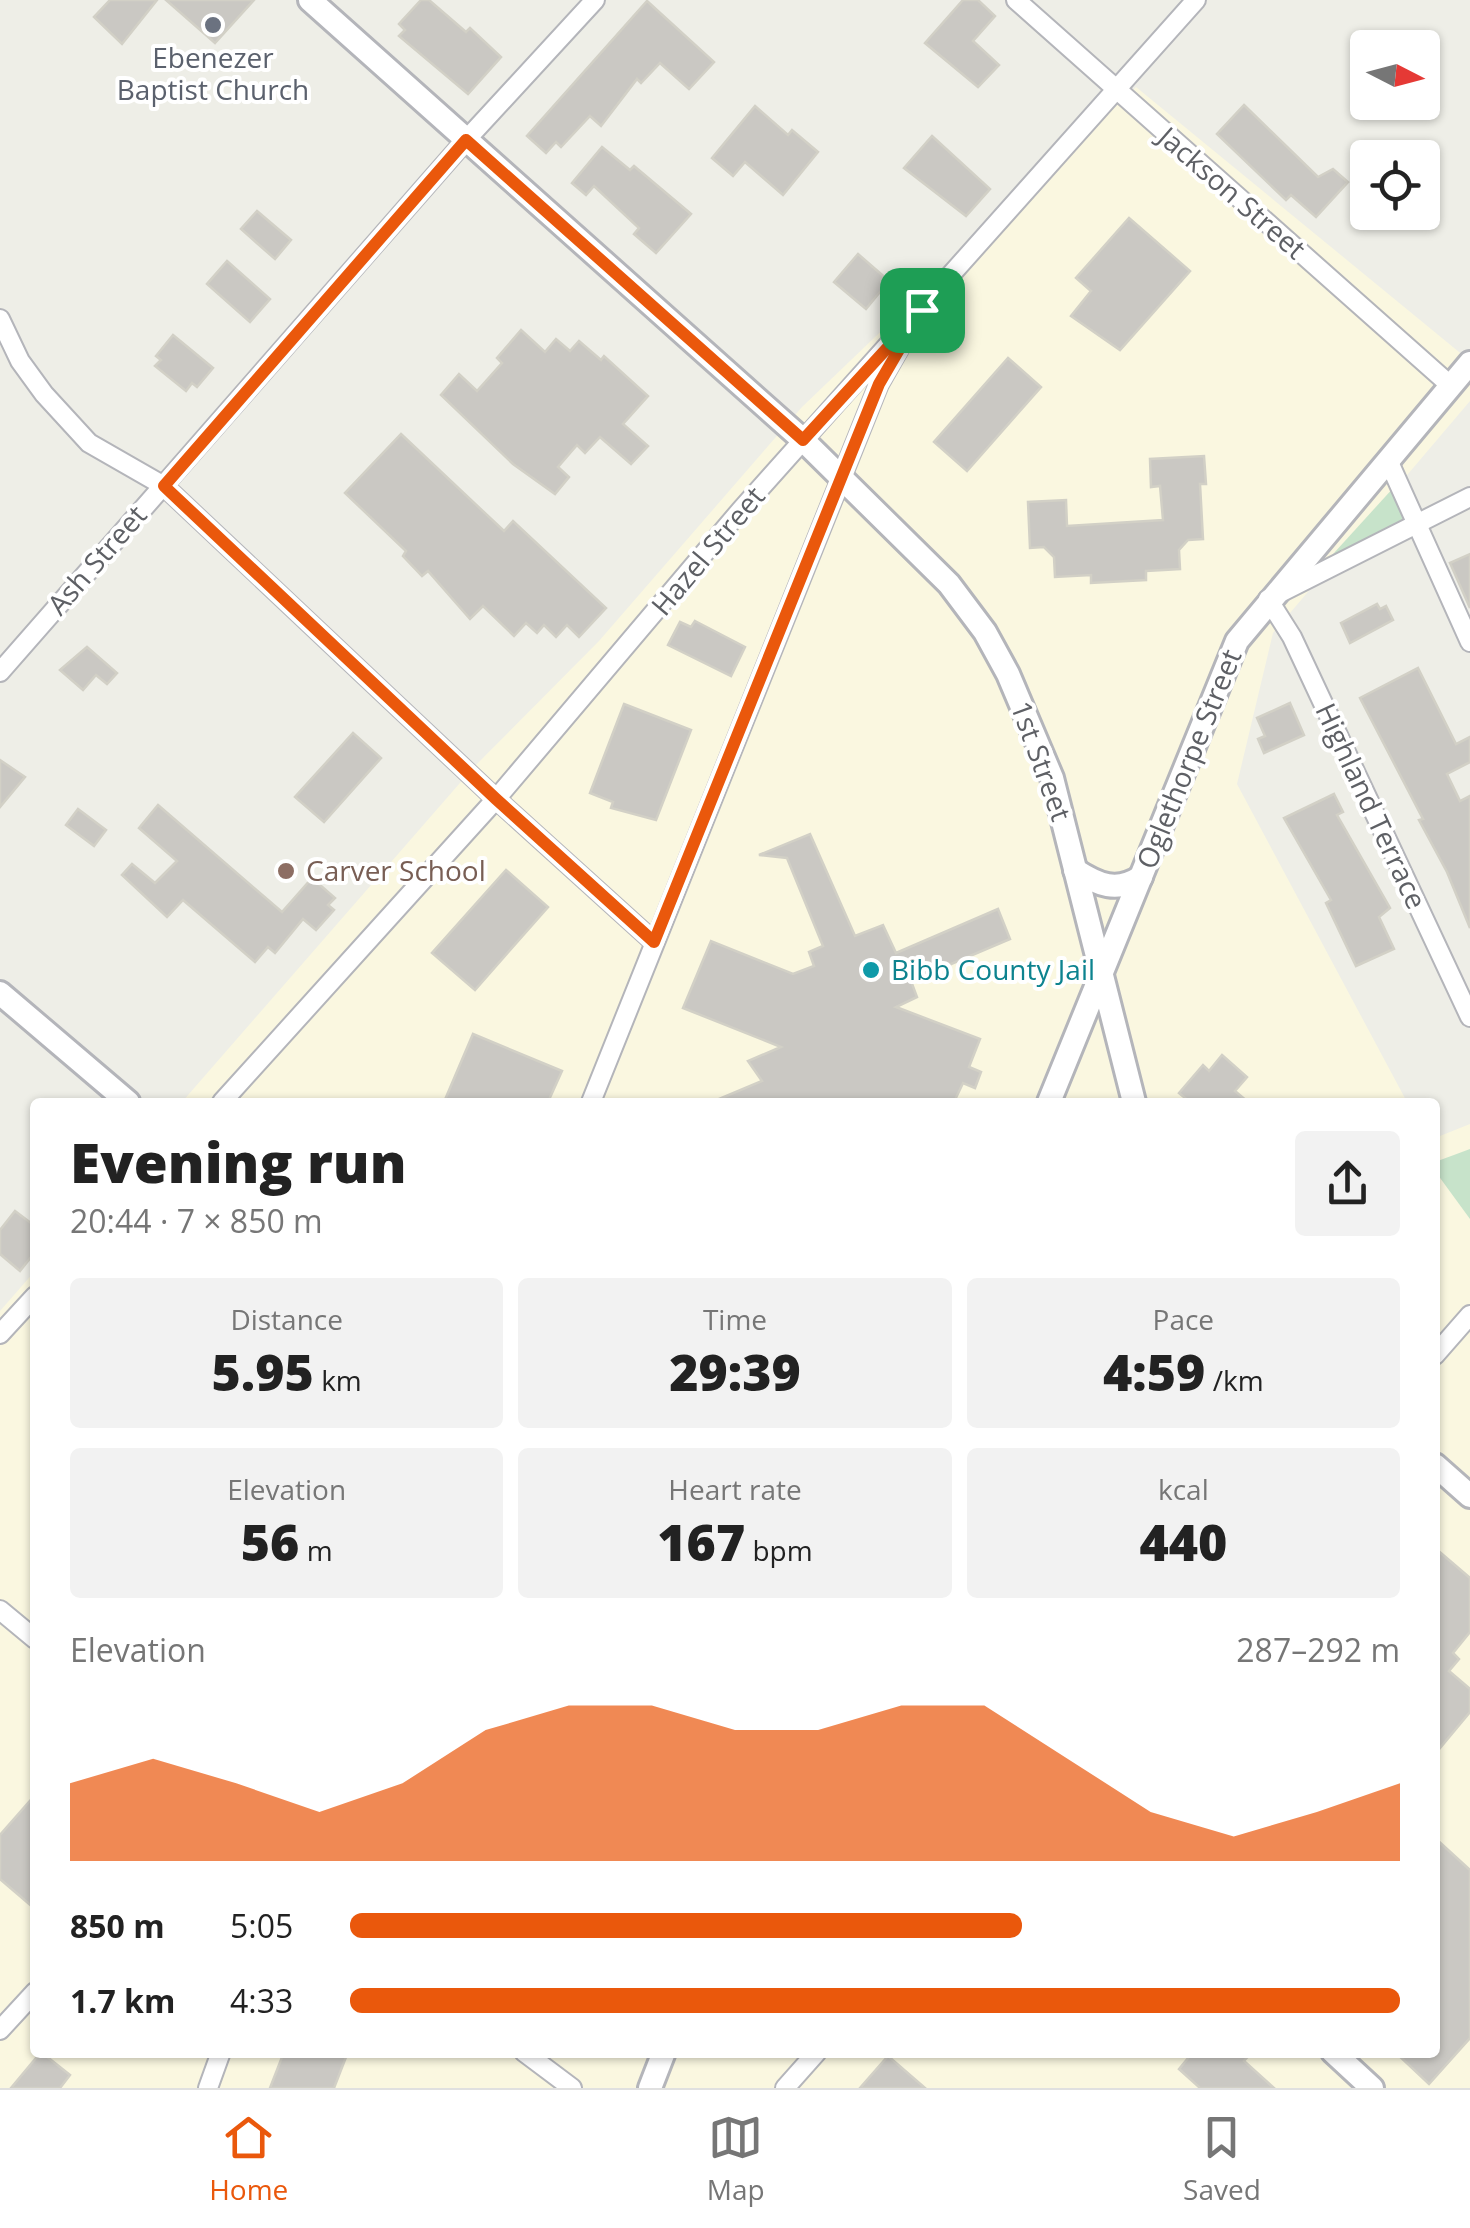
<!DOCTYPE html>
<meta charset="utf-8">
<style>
body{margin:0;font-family:"Open Sans",sans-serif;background:#f2f2f2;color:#222;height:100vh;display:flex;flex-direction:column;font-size:38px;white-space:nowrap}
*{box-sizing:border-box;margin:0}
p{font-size:32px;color:#767676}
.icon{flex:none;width:55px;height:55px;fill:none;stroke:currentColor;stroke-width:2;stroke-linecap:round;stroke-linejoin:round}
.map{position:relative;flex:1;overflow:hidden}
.panel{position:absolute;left:30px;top:1098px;width:1410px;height:960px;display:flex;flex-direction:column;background:#fff;border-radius:10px;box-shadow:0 2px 8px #0004}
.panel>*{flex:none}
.needle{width:65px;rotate:96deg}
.buttons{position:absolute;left:1350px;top:30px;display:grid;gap:20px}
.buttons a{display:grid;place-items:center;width:90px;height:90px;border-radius:10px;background:#fff;box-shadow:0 2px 8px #0004;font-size:50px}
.pin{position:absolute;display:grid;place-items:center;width:85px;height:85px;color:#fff;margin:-42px;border-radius:20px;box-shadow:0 5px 15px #0006}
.round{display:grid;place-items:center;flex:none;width:105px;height:105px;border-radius:10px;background:#f2f2f2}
.headline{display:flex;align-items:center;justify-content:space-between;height:170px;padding:0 40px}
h1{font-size:55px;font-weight:800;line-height:75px}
.stats{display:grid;grid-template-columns:repeat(3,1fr);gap:15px;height:170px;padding:10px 40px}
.stats div{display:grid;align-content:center;border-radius:10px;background:#f2f2f2;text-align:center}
.stats b{font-size:50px;font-weight:800}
.stats small{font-size:28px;font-weight:400}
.stats p{font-size:28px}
.chart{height:280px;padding:20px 40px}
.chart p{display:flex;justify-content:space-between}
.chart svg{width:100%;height:180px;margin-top:10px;fill:#ea580c;opacity:.7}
ul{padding:0 40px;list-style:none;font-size:32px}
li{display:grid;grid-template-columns:160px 120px 1fr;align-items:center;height:75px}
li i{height:25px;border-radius:12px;background:#ea580c}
.tab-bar{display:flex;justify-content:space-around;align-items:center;height:140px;border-top:2px solid #e0e0e0;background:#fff;font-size:28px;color:#767676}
.tab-bar a{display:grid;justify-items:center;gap:5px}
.tab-bar .selected{color:#ea580c}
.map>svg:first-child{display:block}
.commercial{fill:#faf7e0}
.green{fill:#c7e3ca}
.building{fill:#cac8c3;stroke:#d2d0c6;stroke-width:2.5}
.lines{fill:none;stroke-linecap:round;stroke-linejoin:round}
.minor-casing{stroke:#b4b5ba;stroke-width:22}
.tertiary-casing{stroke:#b4b5ba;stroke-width:28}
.minor{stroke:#fff;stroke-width:18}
.tertiary{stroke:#fff;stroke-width:22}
.route-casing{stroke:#fff;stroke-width:20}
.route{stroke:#ea580c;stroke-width:12}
.worship-dot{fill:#6b7280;stroke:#fff;stroke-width:4}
.education-dot{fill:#8d6e63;stroke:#fff;stroke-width:4}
.culture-dot{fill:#0f9aa8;stroke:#fff;stroke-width:4}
.labels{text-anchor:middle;stroke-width:8;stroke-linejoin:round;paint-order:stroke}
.worship-label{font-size:28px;fill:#5b616d;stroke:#fff}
.street-label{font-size:28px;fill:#5e6065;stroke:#fff}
.education-label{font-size:28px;fill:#785e54;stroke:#fff;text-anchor:start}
.culture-label{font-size:28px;fill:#0d838f;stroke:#fff;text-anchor:start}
</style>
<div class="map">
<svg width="1470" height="2088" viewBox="0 0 1470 2088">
<rect width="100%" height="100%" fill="#eeeee7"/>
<!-- commercial -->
<g class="commercial">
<path d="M1136 87 1470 361V401L1273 633 1237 784 1407 1102H182L473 768 599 641 802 407Z"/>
<path d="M1470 1124V2088H0V1311L35 1271V2052H1435V1138Z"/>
</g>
<!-- green -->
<g class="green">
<path d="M1395 486 1411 523 1324 564Z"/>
<path d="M1470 1149V1219L1435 1171V1162Z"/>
</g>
<!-- building -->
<g class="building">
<path d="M110 0H157L122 44 94 17Z"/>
<path d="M166 0H254L215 43Z"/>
<path d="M421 0H429L466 32 470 28 501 57 468 94 399 36 405 30 399 24Z"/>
<path d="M963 0H978L995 16 973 41 999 65 978 87 925 43Z"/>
<path d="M647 1 714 62 689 89 660 63 641 83 637 79 601 126 590 116 561 147 556 142 546 153 527 136Z"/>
<path d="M1244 105 1318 177 1333 169 1348 182 1316 217 1291 195 1286 200 1217 134Z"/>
<path d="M755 106 788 135 792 130 818 152 783 195 745 162 733 176 712 158Z"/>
<path d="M932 136 990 189 966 216 904 168Z"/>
<path d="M602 147 630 170 634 166 691 214 656 253 634 234 639 228 594 186 586 195 572 183Z"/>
<path d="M257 211 291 240 275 259 241 229Z"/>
<path d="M1129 218 1190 271 1120 350 1071 316 1091 291 1076 278Z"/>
<path d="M858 254 889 281 866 309 834 282Z"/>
<path d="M227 261 270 299 250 322 207 284Z"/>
<path d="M521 330 545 352 556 339 570 351 579 341 601 360 604 356 648 396 623 424 648 446 631 464 600 437 585 453 577 445 558 467 569 477 555 494 513 464 441 395 459 374 477 391 502 363 497 358Z"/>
<path d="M173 335 213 368 197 387 192 383 186 391 155 366 161 360 156 356Z"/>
<path d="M1008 358 1041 387 967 471 934 442Z"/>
<path d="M401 434 504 531 513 521 606 608 579 637 567 625 556 637 544 625 537 633 526 623 514 636 483 606 470 619 428 571 422 576 403 556 406 551 345 493Z"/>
<path d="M1204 456 1206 484H1200L1203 539 1188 540 1179 550 1180 569 1146 571V580L1091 583V575L1055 577 1054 557 1044 547 1030 548 1028 502 1066 500 1067 526 1163 520 1160 486 1151 487 1150 459Z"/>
<path d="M1470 554V608L1450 563Z"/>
<path d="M1377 604 1380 609 1386 606 1393 620 1350 643 1341 623Z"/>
<path d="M695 621 745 647 731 676 668 645 680 622 691 627Z"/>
<path d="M87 647 117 673 107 684 96 675 83 690 60 670Z"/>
<path d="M1418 668 1456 744 1470 737V762L1447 774 1460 801 1470 796V928L1447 872 1419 820 1423 819 1360 698Z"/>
<path d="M1290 703 1304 735 1264 753 1258 739 1265 736 1257 718Z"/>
<path d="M624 704 691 730 656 820 611 808 613 802 590 793Z"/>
<path d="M353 733 381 758 324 822 295 797Z"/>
<path d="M0 760 25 777 0 807Z"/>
<path d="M1334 794 1343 812 1337 815 1390 908 1379 917 1394 949 1356 966 1326 903 1331 900 1284 818Z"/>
<path d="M158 805 282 912 312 878 335 898 328 905 334 910 316 930 303 919 275 953 268 947 255 962 183 900 167 917 122 875 132 864 155 883 177 861 139 828Z"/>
<path d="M78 809 106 830 94 846 66 825Z"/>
<path d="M810 834 855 936 883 925 896 953 998 909 1010 939 911 981 917 997 896 1007 980 1039 969 1067 981 1072 975 1088 963 1083 954 1102H712L762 1081 748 1061 781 1047 683 1008 711 941 793 974 814 966 809 952 823 946 787 858 759 855Z"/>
<path d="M506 870 548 907 475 990 432 953Z"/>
<path d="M473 1034 562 1071 548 1102H444Z"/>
<path d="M1222 1055 1247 1077 1235 1091 1248 1102H1190L1179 1093 1203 1065 1209 1071Z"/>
<path d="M15 1211 35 1226V1252L20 1271 0 1254V1230Z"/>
<path d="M1435 1548 1470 1578V1632L1453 1653 1459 1659 1449 1671 1470 1689V1712L1435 1754Z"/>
<path d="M35 1795V1909L0 1879V1835Z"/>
<path d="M1435 1838 1470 1870V2038L1429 2084 1395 2052H1435Z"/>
<path d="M41 2052 70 2075 60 2088H11Z"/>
<path d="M284 2052H348L334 2088H270Z"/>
<path d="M1193 2052H1252L1244 2061 1274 2088H1200L1179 2069Z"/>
<path d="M888 2056 925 2088H860Z"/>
</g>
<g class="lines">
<defs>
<g id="minor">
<path d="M1016 0 1450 385"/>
<path d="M0 319 20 361 44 394 89 443 164 486 496 799 654 942"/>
<path d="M1388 460 1470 642"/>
<path d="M1470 497 1268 599 1292 637 1470 1017"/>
<path d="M0 672 466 140 595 0"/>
<path d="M222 1102 496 799 740 511 1196 0"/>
<path d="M591 1102 879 384 904 340"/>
<path d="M0 1334 35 1296"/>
<path d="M1435 1355 1470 1315"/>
<path d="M0 1610 35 1639"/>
<path d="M0 2030 35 1992"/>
<path d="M524 2052 572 2088"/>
<path d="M208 2088 221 2052"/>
<path d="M785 2088 817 2052"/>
</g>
<g id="tertiary">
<path d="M310 0 803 440 949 584 985 632 1008 674 1052 778 1134 1102"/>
<path d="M1075 870C1098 885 1117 893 1141 877"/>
<path d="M0 993 128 1102"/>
<path d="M1049 1102 1237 641 1470 363"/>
<path d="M1435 1465 1470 1496"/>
<path d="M1333 2052 1372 2088"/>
<path d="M650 2088 664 2052"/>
</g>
</defs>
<!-- minor casing -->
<use href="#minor" class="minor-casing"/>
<!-- tertiary casing -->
<use href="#tertiary" class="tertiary-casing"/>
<!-- minor -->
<use href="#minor" class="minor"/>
<!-- tertiary -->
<use href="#tertiary" class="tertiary"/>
</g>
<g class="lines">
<defs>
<path id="route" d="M466 140 803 440 922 310 879 384 654 942 496 799 164 486Z"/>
</defs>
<!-- route casing -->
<use href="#route" class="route-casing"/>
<!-- route -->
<use href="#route" class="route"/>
</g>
<!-- markers -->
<circle class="worship-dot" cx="213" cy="25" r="10"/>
<circle class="education-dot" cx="286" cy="871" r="10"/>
<circle class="culture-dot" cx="871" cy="970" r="10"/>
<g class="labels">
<!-- worship labels -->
<g class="worship-label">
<text x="213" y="68">Ebenezer<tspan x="213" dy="32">Baptist Church</tspan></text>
</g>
<!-- street labels -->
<g class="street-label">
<text transform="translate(1232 193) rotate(41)" y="10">Jackson Street</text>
<text transform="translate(708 551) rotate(-50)" y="10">Hazel Street</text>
<text transform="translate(97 560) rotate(-49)" y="10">Ash Street</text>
<text transform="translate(1189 759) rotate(-68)" y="10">Oglethorpe Street</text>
<text transform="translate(1041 761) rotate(70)" y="10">1st Street</text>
<text transform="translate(1371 806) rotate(65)" y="10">Highland Terrace</text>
</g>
<!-- education labels -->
<g class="education-label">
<text x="306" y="881">Carver School</text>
</g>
<!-- culture labels -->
<g class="culture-label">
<text x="891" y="980">Bibb County Jail</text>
</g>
</g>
</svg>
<div class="buttons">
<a><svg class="needle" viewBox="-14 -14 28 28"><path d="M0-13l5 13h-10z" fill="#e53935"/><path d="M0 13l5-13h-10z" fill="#767676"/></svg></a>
<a><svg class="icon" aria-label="locate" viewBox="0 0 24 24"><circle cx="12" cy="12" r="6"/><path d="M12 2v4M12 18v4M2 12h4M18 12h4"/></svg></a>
</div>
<div class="pin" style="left:922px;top:310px;background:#1e9e55"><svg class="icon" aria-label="arrive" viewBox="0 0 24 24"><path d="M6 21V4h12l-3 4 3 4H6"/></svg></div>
<section class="panel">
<div class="headline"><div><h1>Evening run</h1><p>20:44 · 7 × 850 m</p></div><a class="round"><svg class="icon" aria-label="share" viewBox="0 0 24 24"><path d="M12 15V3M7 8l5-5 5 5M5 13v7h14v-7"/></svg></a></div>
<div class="stats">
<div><p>Distance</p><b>5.95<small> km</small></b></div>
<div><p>Time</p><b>29:39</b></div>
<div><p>Pace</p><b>4:59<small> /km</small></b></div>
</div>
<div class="stats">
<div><p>Elevation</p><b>56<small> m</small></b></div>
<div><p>Heart rate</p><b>167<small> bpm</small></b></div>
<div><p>kcal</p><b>440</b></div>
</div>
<div class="chart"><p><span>Elevation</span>287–292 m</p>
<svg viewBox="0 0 160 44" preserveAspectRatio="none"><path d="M0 44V25L10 19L20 25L30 32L40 25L50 12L60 6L70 6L80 12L90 12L100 6L110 6L120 19L130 32L140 38L150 32L160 25V44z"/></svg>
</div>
<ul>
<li><b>850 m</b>5:05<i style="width:64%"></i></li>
<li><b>1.7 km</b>4:33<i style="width:100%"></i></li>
</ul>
</section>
</div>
<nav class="tab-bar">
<a class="selected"><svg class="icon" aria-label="home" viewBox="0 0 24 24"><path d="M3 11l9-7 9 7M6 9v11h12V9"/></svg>Home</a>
<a><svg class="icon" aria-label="map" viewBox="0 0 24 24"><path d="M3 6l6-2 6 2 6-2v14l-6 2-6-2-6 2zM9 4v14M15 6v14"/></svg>Map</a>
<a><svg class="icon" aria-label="saved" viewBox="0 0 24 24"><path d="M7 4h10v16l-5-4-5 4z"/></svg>Saved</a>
</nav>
